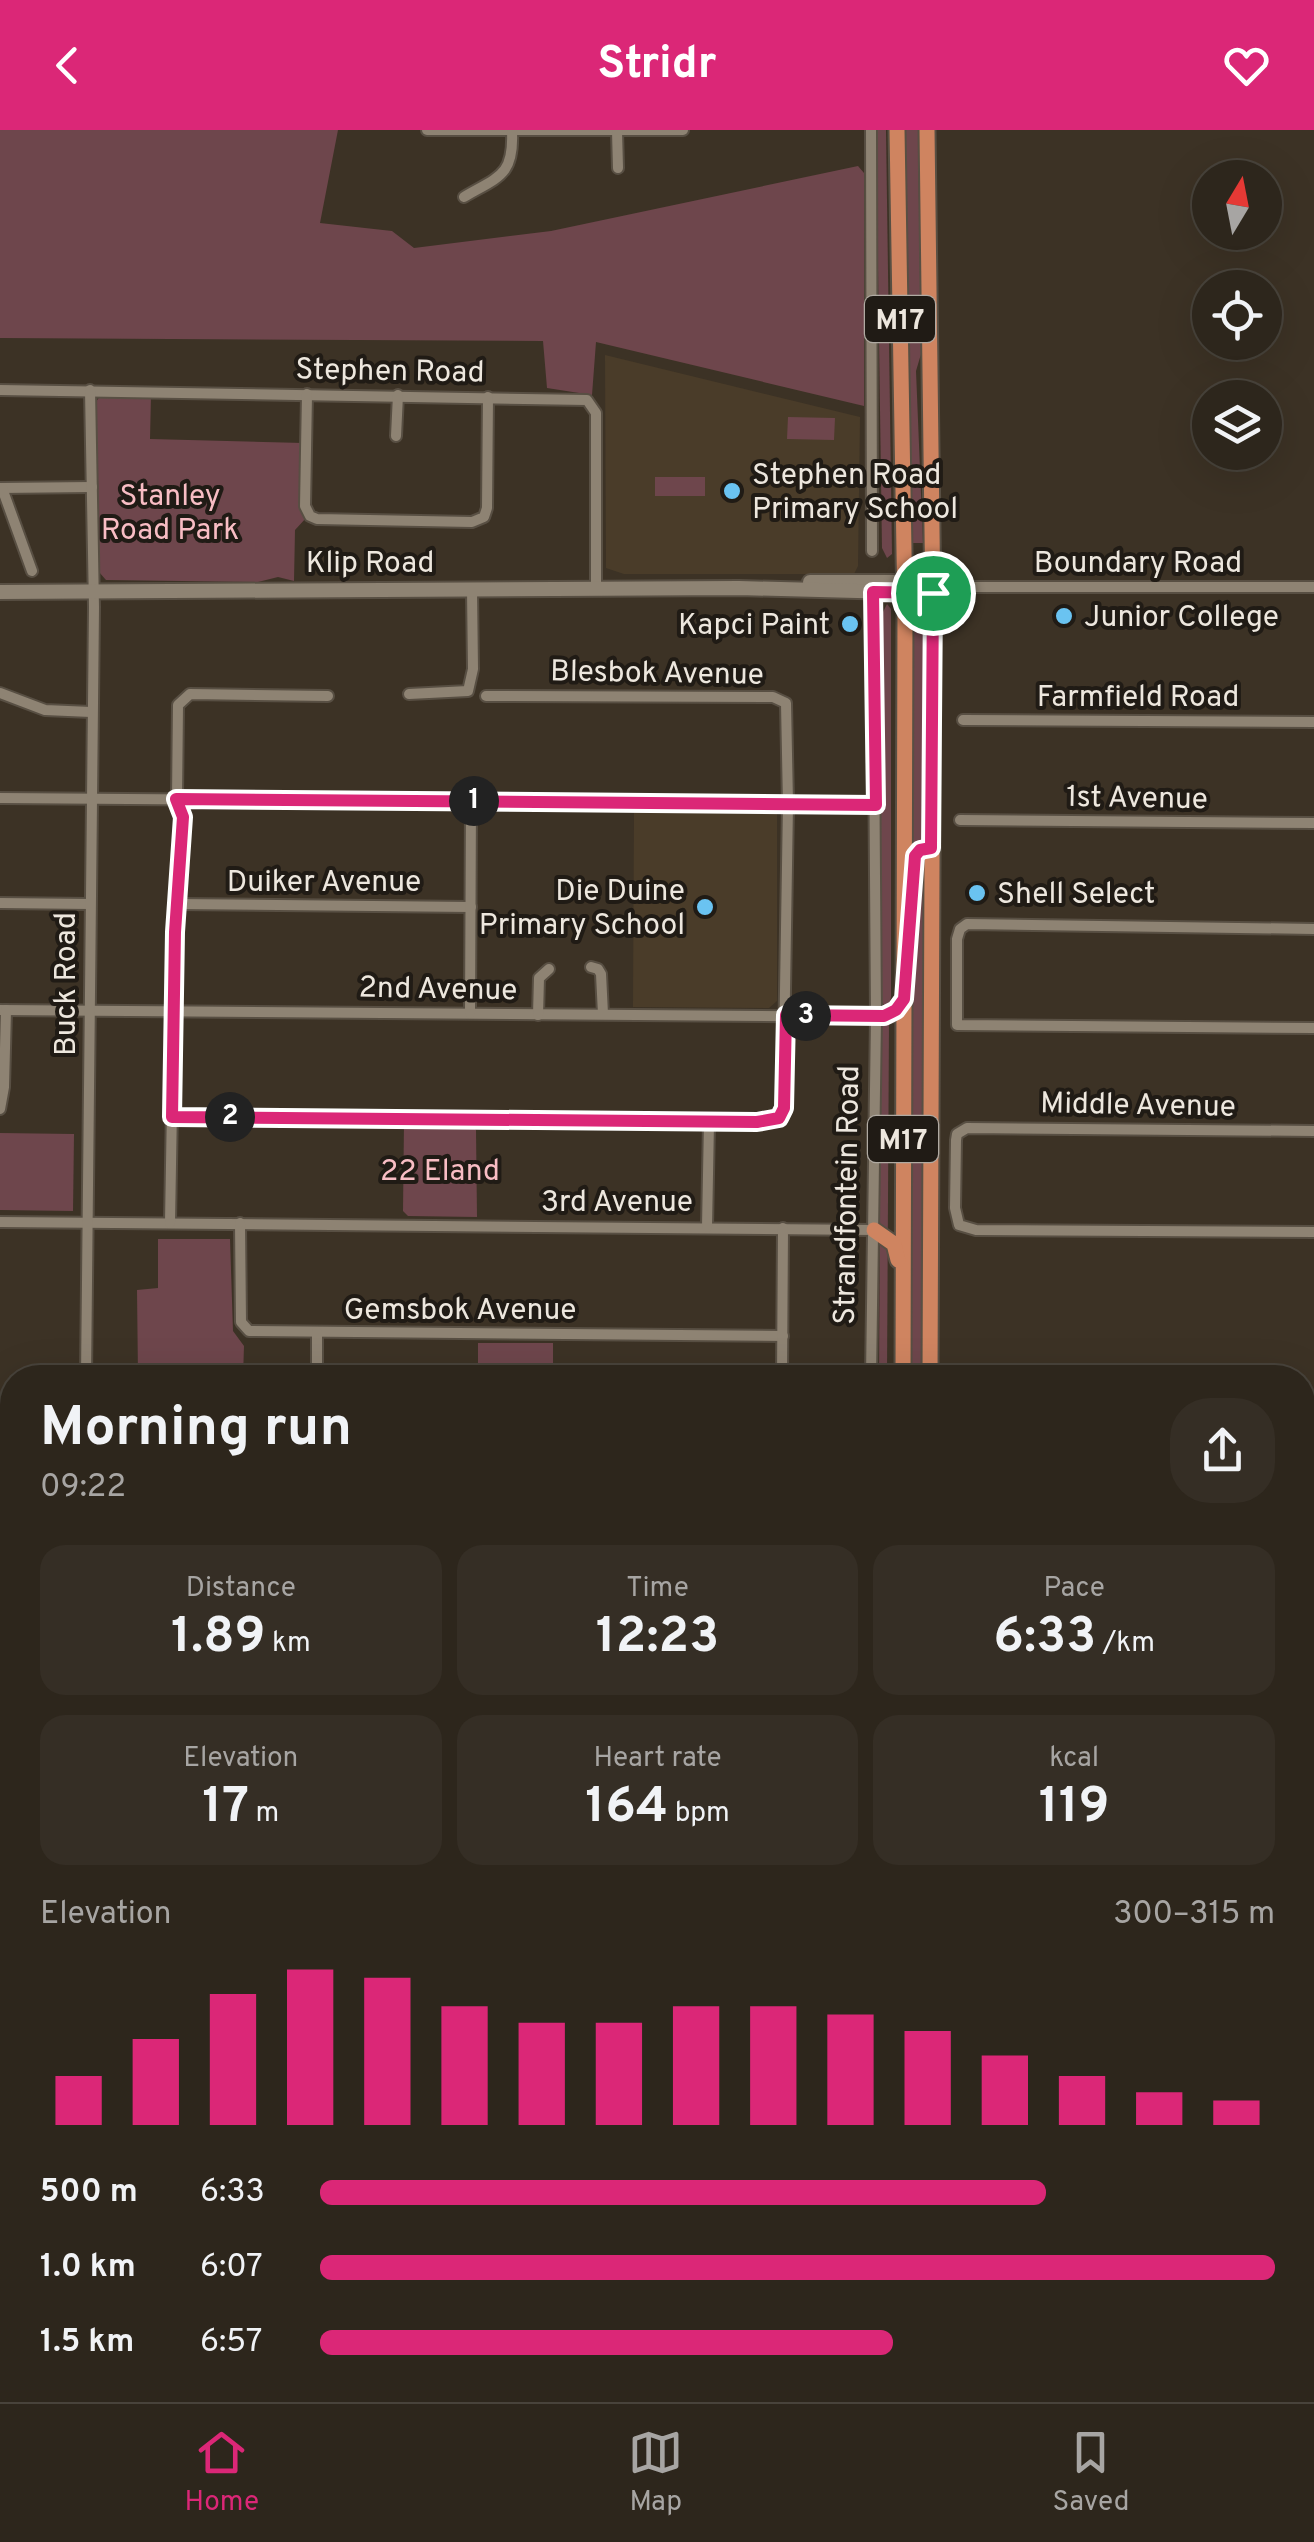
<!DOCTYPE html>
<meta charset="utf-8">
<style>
body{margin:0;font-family:Overpass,sans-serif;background:#352e25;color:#f1f3f6;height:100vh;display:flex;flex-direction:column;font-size:38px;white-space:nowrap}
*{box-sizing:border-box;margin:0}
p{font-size:32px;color:#a7a5a3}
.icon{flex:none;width:55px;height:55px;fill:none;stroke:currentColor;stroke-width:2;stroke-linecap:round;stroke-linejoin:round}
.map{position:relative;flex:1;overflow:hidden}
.drawer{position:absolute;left:0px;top:1235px;width:1315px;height:1038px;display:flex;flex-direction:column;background:#2d261c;border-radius:40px 40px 0 0;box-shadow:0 10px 40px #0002,0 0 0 2px #48433b}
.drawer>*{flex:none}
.needle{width:65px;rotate:10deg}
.controls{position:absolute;left:1192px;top:30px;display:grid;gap:20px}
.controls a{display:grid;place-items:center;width:90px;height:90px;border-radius:50%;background:#2d261c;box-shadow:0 10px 40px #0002,0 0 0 2px #48433b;font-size:50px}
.pin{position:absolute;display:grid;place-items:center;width:85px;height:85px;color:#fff;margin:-42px;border:5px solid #fff;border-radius:50%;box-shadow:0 2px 10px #0007}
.km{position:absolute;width:50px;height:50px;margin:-25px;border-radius:50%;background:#222;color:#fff;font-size:28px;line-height:50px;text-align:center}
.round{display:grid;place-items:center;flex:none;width:105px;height:105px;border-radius:40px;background:#352e25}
.headline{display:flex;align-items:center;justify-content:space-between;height:170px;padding:0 40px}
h1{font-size:55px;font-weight:700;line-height:75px}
.metrics{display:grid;grid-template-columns:repeat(3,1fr);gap:15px;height:170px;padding:10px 40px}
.metrics div{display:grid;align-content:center;border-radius:25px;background:#352e25;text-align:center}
.metrics b{font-size:50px;font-weight:700}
.metrics small{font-size:28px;font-weight:400}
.metrics p{font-size:28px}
.chart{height:280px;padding:20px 40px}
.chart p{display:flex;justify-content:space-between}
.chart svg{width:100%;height:180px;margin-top:10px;stroke:#db2777;stroke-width:6}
ul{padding:0 40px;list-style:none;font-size:32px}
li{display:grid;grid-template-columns:160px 120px 1fr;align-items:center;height:75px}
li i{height:25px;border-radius:12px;background:#db2777}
header{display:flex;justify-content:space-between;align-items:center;height:130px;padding:0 40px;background:#db2777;color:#fff;font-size:45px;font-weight:700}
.dock{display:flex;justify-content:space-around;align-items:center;height:140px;border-top:2px solid #48433b;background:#2d261c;font-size:28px;color:#a7a5a3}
.dock a{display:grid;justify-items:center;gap:5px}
.dock .on{color:#db2777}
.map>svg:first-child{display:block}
.built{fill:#4a3c29}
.green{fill:#6e464c}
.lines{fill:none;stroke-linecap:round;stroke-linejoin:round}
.stream{stroke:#56624c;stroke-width:2.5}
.street-casing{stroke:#584f43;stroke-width:14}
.secondary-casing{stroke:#584f43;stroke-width:18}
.primary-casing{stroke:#584f43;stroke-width:19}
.street{stroke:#8e8373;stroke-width:10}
.secondary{stroke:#8e8373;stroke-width:14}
.primary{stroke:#cf8460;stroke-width:15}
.route-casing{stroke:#fff;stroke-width:20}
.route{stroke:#db2777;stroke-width:12}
.poi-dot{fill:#6ac3f1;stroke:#201b15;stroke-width:4}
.labels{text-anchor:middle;stroke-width:8;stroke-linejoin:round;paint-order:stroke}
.shield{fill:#201b15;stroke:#b0aaa2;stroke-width:2.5}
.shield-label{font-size:28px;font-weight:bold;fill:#ede7de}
.street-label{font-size:30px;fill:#ede7de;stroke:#201b15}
.poi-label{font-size:30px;fill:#ede7de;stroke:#201b15;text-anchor:start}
.park-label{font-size:30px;fill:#f8bdc4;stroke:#201b15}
</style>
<header><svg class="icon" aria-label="back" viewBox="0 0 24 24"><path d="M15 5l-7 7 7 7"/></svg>Stridr<svg class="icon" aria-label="heart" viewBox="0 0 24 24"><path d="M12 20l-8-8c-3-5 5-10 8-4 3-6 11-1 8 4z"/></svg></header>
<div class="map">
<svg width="1314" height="2272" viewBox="0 0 1314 2272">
<rect width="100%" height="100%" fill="#3c3225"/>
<!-- built -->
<g class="built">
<path d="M605 225 860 287 858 436 854 444H624L606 438Z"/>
<path d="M634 682 777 683V871L769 878 633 877Z"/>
</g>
<!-- green -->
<g class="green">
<path d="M0 0H338L320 93 392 101 414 118 551 101 858 36 864 43V276L596 212 592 265 547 258 543 211 0 208Z"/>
<path d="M876 0H886L892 424 887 428 882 418Z"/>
<path d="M904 0H918L921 224 916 241 923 413H910Z"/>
<path d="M101 265H151L150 309 303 313 306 388 295 400 294 451 278 447 258 452 106 450 99 442 95 273Z"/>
<path d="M788 287 835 288 834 310 787 309Z"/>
<rect x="655" y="347" width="50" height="19"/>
<path d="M887 474 891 479V867L890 874 885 877 881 870V486Z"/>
<path d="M914 483H920L924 491 921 711 915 714 908 729 910 611 914 594Z"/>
<path d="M924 727 923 1247 910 1248V836L919 732Z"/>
<path d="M889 891 887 1247 879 1248 881 894Z"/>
<path d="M404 993 469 994 476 1000 477 1087 408 1086 403 1081Z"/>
<path d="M0 1003 74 1004 73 1081 0 1080Z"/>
<path d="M158 1109H230L233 1201 244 1216 243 1247H138L137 1160 158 1158Z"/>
<rect x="478" y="1213" width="75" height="34"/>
<rect x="0" y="1416" width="12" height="36"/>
<path d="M0 2053H12V2260H69V2272H0Z"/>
<path d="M102 2260H308L334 2272H101Z"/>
</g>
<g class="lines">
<!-- stream -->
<g class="stream">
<path d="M0 2174H12"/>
<path d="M348 2260 362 2272"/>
<path d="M362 2269 372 2260"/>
</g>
<defs>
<g id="street">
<path d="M427 0H683"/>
<path d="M871 0 872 421"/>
<path d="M617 1 618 38"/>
<path d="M464 67C498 47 514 46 512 2"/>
<path d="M0 260 587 270 596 283V460"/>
<path d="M307 264 305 376 310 386 317 389 472 392 484 387 487 378 488 267"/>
<path d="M396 306 398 265"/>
<path d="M0 358 92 357"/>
<path d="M2 358 32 441"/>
<path d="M933 452 962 457H1314"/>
<path d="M0 563 45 580 91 582"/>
<path d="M409 564 468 561 473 539 472 460"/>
<path d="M963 590 1314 592"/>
<path d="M0 668 875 675"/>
<path d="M960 690 1314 693"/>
<path d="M0 773 90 774"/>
<path d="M177 774 471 777"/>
<path d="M1314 799 967 794 960 799 957 809V895L1314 898"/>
<path d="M591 837 598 839 601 844 603 884"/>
<path d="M0 880 876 887"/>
<path d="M470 883 471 671"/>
<path d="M538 885 539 848 549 839"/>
<path d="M0 979 4 957 6 880"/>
<path d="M173 987 757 992 774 991 783 984 788 674 786 573 773 567 486 566"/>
<path d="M1314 1001 967 998 957 1004 956 1010 955 1078 959 1095 976 1100 1314 1102"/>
<path d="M0 1092 874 1100"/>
<path d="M170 1093 175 803 183 687 177 669 178 575 190 564 328 566"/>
<path d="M240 1093 241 1192 249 1201 783 1206"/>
<path d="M707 1097 709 992"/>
<path d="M86 1248 94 477 90 260"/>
<path d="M317 1248V1202"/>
<path d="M782 1248 783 1098"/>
<path d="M871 1248 876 887 873 462"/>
<path d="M1302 1314H1314"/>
<path d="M1302 1529H1314"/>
<path d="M0 1733H12"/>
<path d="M1302 1744H1314"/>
<path d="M0 1840H12"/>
<path d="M0 1946H12"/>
<path d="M1302 1956H1314"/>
<path d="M1302 2168H1314"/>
<path d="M446 2260H471"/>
<path d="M865 2260V2272"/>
<path d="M628 2262 784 2263 791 2260"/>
<path d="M79 2272V2260"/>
<path d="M573 2272 574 2260"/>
<path d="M949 2272V2260"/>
</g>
<g id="secondary">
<path d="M810 452H933"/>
<path d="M0 462 739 458 933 463"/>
<path d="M0 1520H12"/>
</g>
<g id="primary">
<path d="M897 0 905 481 903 1248"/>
<path d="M927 0 933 480 930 1248"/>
<path d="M913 754 916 722 931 718"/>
<path d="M876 887 892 884 904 869"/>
<path d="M874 1100 894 1114 898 1130"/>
<path d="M898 2272V2260"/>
<path d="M929 2272V2260"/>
</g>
</defs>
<!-- street casing -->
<use href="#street" class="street-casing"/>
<!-- secondary casing -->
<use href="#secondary" class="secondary-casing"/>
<!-- primary casing -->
<use href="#primary" class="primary-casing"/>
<!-- street -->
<use href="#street" class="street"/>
<!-- secondary -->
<use href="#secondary" class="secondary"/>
<!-- primary -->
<use href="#primary" class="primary"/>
</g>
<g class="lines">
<defs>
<path id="route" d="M873 462 933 463 931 718 920 720 915 726 904 869 896 880 884 886 786 885 784 978 779 988 757 992 172 987 175 802 183 687 176 669 876 675Z"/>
</defs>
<!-- route casing -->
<use href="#route" class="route-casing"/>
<!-- route -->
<use href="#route" class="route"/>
</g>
<!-- markers -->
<g class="poi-dot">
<circle cx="732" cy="361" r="10"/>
<circle cx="1064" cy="486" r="10"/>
<circle cx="850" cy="494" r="10"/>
<circle cx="977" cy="763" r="10"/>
<circle cx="705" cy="777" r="10"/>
</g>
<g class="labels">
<!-- shield labels -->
<g class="shield">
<rect x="865" y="166" width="70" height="46" rx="8"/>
<rect x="868" y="986" width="70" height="46" rx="8"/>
</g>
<g class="shield-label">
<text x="900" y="199">M17</text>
<text x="903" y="1019">M17</text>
</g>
<!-- street labels -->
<g class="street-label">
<text transform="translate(390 240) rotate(1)" y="10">Stephen Road</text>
<text x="370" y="442">Klip Road</text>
<text x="1138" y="442">Boundary Road</text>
<text transform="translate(657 542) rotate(1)" y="10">Blesbok Avenue</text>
<text x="1138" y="576">Farmfield Road</text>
<text transform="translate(1137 667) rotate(1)" y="10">1st Avenue</text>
<text x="324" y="761">Duiker Avenue</text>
<text transform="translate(65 854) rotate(-90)" y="10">Buck Road</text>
<text transform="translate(438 858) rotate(1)" y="10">2nd Avenue</text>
<text transform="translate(1138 974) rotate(1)" y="10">Middle Avenue</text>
<text transform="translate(846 1065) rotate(-89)" y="10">Strandfontein Road</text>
<text x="617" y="1081">3rd Avenue</text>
<text x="460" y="1189">Gemsbok Avenue</text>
</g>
<!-- poi labels -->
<g class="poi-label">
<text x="752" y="354">Stephen Road<tspan x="752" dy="34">Primary School</tspan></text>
<text x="1084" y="496">Junior College</text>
<text x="830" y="504" text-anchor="end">Kapci Paint</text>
<text x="685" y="770" text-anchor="end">Die Duine<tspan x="685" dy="34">Primary School</tspan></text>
<text x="997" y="773">Shell Select</text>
</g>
<!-- park labels -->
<g class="park-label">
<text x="170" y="375">Stanley<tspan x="170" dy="34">Road Park</tspan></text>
<text x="440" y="1050">22 Eland</text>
</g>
</g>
</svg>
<div class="controls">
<a><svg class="needle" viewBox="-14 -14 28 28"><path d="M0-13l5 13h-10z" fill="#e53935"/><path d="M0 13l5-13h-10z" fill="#a7a5a3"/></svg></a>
<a><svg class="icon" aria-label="locate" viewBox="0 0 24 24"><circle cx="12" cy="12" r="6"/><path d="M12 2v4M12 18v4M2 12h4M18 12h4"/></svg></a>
<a><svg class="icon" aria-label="layers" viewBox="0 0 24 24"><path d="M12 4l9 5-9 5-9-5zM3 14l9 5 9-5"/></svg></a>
</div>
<div class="pin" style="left:933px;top:463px;background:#1e9e55"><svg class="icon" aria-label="arrive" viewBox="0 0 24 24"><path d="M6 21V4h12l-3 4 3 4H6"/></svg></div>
<b class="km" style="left:474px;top:671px">1</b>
<b class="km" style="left:230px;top:987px">2</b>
<b class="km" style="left:806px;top:886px">3</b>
<section class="drawer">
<div class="headline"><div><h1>Morning run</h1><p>09:22</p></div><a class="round"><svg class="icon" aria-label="share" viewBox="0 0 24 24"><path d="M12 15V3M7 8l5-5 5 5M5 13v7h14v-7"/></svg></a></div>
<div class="metrics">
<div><p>Distance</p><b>1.89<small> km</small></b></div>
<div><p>Time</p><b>12:23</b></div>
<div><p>Pace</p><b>6:33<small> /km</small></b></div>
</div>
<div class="metrics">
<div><p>Elevation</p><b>17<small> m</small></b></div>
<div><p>Heart rate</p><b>164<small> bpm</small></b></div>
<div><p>kcal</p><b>119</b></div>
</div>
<div class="chart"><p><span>Elevation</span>300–315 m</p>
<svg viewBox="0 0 160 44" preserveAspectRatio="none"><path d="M5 44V32M15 44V23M25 44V12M35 44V6M45 44V8M55 44V15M65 44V19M75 44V19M85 44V15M95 44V15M105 44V17M115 44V21M125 44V27M135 44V32M145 44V36M155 44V38"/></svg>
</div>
<ul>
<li><b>500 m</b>6:33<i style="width:76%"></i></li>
<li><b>1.0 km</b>6:07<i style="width:100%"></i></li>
<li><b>1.5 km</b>6:57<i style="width:60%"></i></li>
</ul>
</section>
</div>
<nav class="dock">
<a class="on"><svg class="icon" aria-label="home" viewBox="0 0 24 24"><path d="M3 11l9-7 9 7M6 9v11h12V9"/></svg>Home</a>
<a><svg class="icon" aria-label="map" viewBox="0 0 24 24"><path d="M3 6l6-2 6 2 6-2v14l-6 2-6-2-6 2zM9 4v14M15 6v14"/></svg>Map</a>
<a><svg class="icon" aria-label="saved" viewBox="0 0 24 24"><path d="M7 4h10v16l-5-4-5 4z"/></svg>Saved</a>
</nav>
